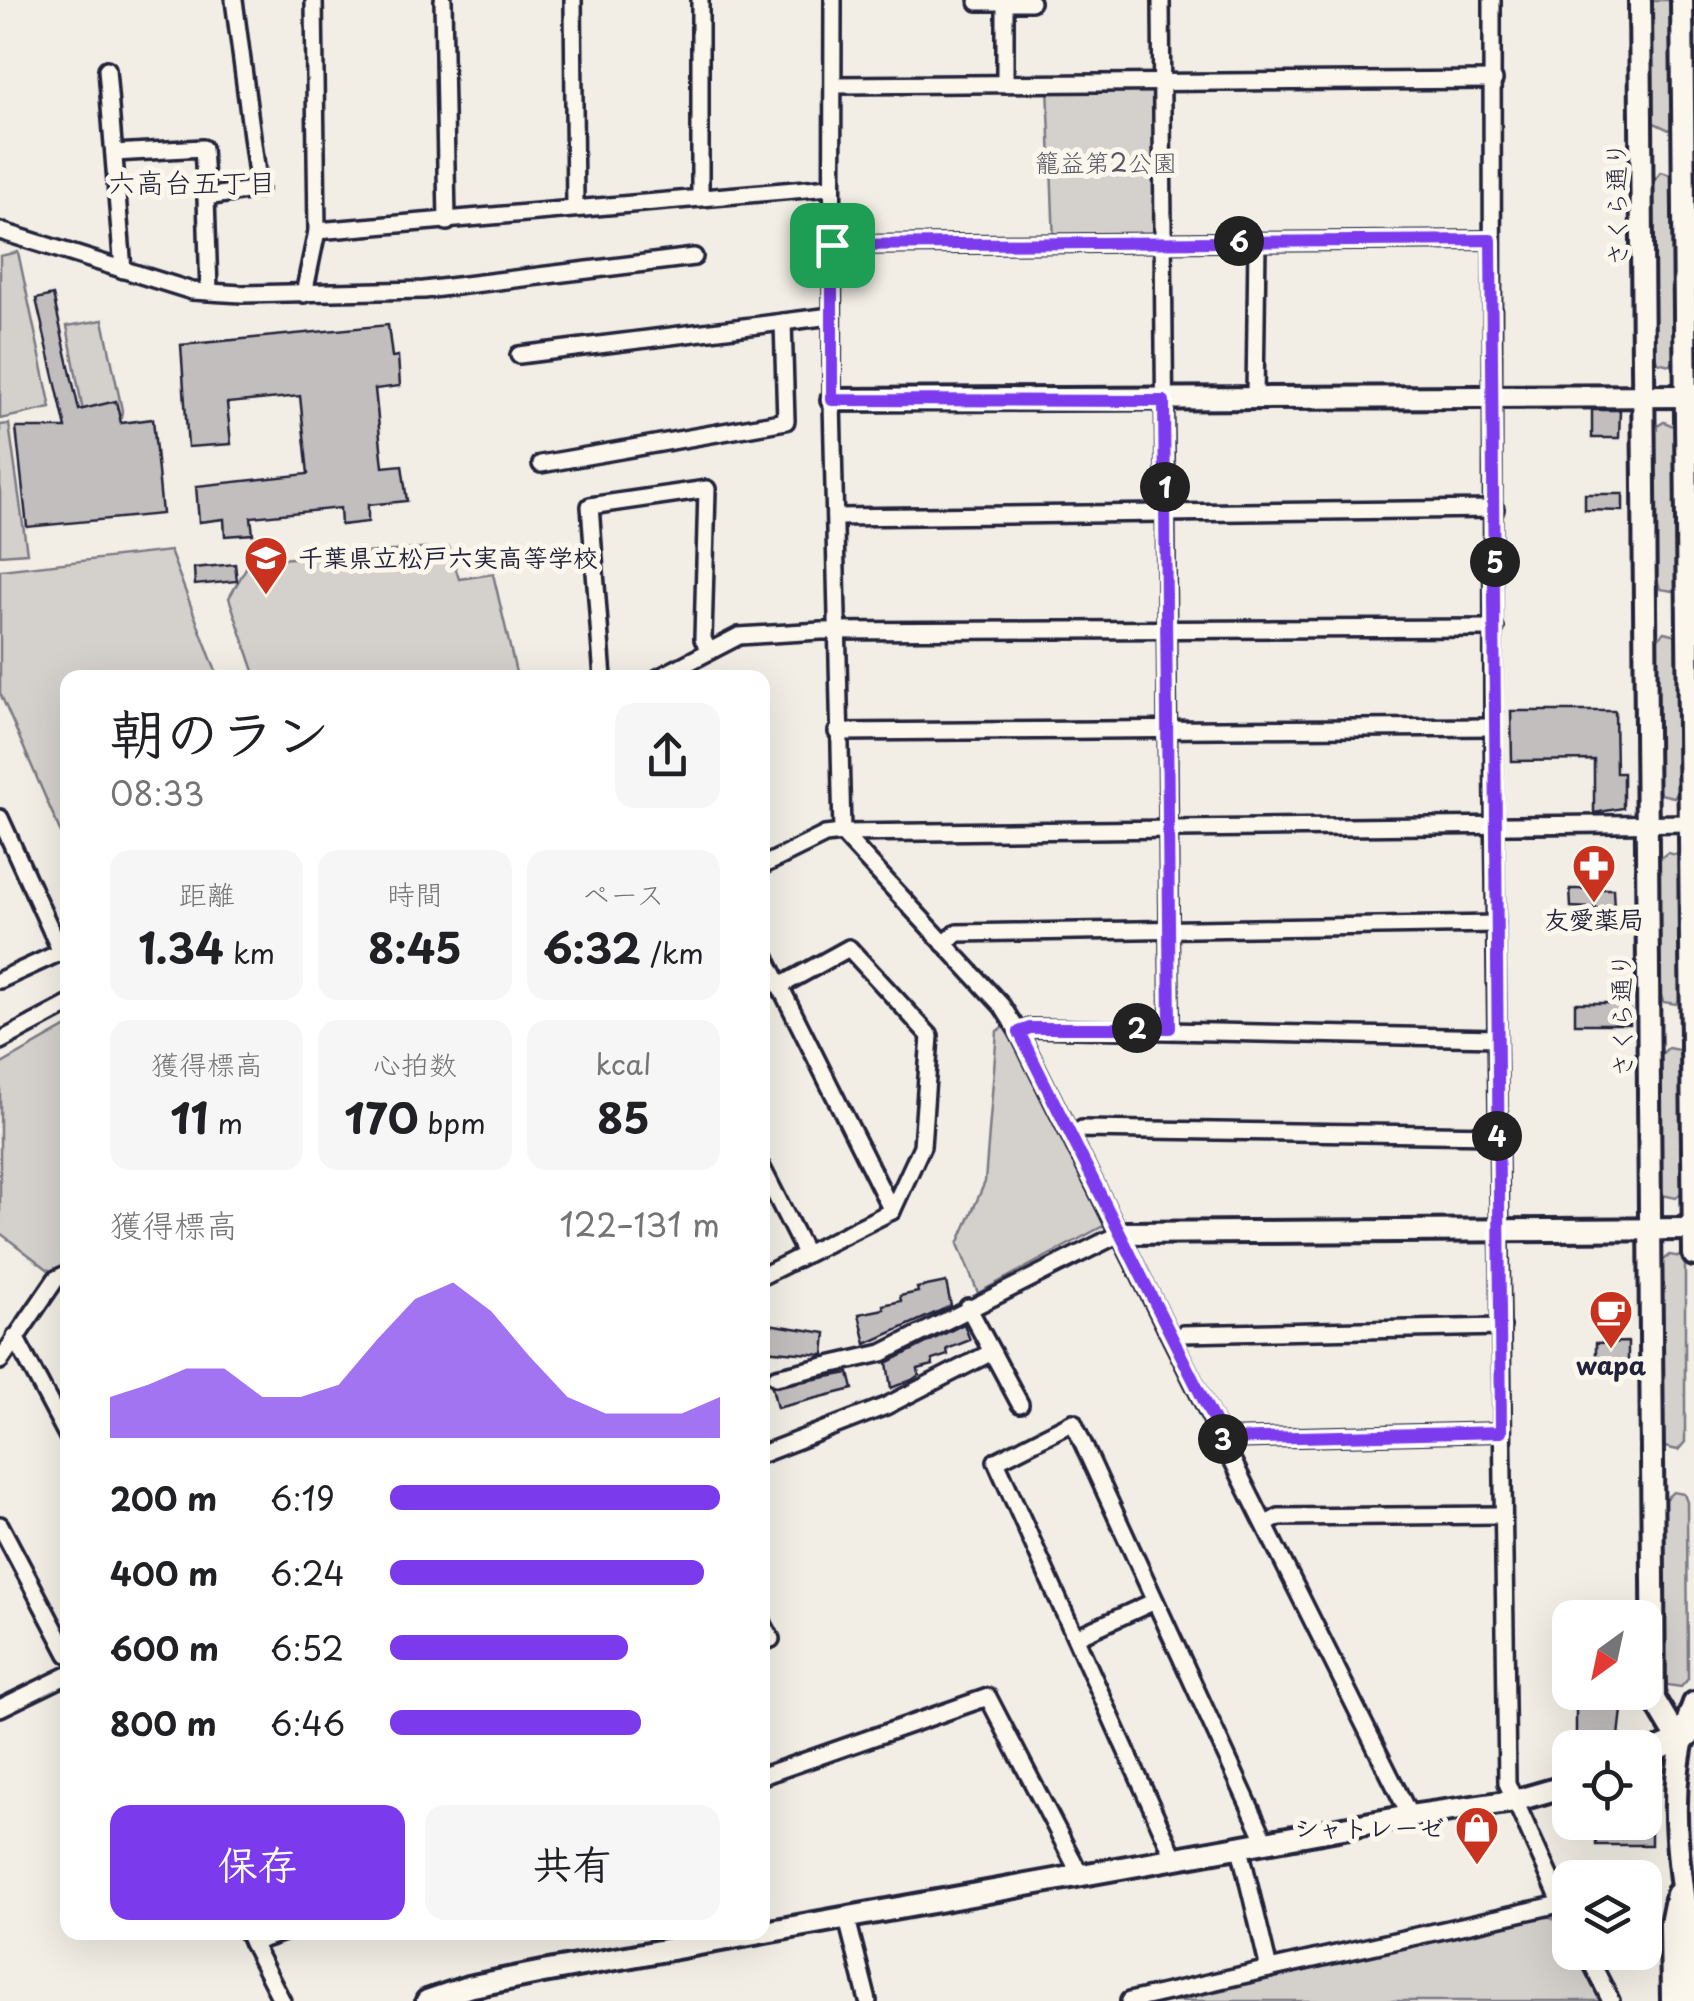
<!DOCTYPE html>
<html lang="ja">
<meta charset="utf-8">
<style>
body{margin:0;font-family:"Playpen Sans","Klee One",sans-serif;background:#f6f6f6;color:#202124;height:100vh;display:flex;flex-direction:column;font-size:38px;white-space:nowrap}
*{box-sizing:border-box;margin:0}
p{font-size:32px;color:#757577}
.icon{flex:none;width:55px;height:55px;fill:none;stroke:currentColor;stroke-width:2;stroke-linecap:round;stroke-linejoin:round}
.map{position:relative;flex:1;overflow:hidden}
.details{position:absolute;left:60px;top:670px;width:710px;height:1270px;display:flex;flex-direction:column;background:#fff;border-radius:20px;box-shadow:0 10px 40px #0002}
.details>*{flex:none}
.needle{width:65px;rotate:213deg}
.controls{position:absolute;left:1552px;top:1600px;display:grid;gap:20px}
.controls a{display:grid;place-items:center;width:110px;height:110px;border-radius:20px;background:#fff;box-shadow:0 10px 40px #0002;font-size:50px}
.pin{position:absolute;display:grid;place-items:center;width:85px;height:85px;color:#fff;margin:-42px;border-radius:20px;box-shadow:0 5px 15px #0006}
.km{position:absolute;width:50px;height:50px;margin:-25px;border-radius:50%;background:#222;color:#fff;font-size:28px;line-height:50px;text-align:center}
.round{display:grid;place-items:center;flex:none;width:105px;height:105px;border-radius:20px;background:#f6f6f6}
.summary{display:flex;align-items:center;justify-content:space-between;height:170px;padding:0 50px}
h1{font-size:55px;font-weight:700;line-height:75px}
.figures{display:grid;grid-template-columns:repeat(3,1fr);gap:15px;height:170px;padding:10px 50px}
.figures div{display:grid;align-content:center;border-radius:20px;background:#f6f6f6;text-align:center}
.figures b{font-size:42px;font-weight:700}
.figures small{font-size:28px;font-weight:400}
.figures p{font-size:28px}
.chart{height:280px;padding:20px 50px}
.chart p{display:flex;justify-content:space-between}
.chart svg{width:100%;height:180px;margin-top:10px;fill:#7c3aed;opacity:.7}
.button{display:flex;gap:20px;margin-top:auto;padding:20px 50px}
.button a{flex:1;height:115px;border-radius:20px;background:#7c3aed;color:#fff;font-size:40px;font-weight:700;line-height:115px;text-align:center}
.button a+a{background:#f6f6f6;color:#202124}
ul{padding:0 50px;list-style:none;font-size:32px}
li{display:grid;grid-template-columns:160px 120px 1fr;align-items:center;height:75px}
li i{height:25px;border-radius:12px;background:#7c3aed}
.map>svg:first-child{display:block}
.green{fill:#d4d1cc;stroke:#7b7a84;stroke-width:2.5}
.building{fill:#c2bebe;stroke:#22223b;stroke-width:2.5}
.lines{fill:none;stroke-linecap:round;stroke-linejoin:round}
.minor-casing{stroke:#22223b;stroke-width:22}
.tertiary-casing{stroke:#22223b;stroke-width:28}
.minor{stroke:#fbf7ec;stroke-width:15}
.tertiary{stroke:#fbf7ec;stroke-width:20}
.route-casing{stroke:#fff;stroke-width:20}
.route{stroke:#7c3aed;stroke-width:12}
.labels{text-anchor:middle;stroke-width:10;stroke-linejoin:round;paint-order:stroke}
.park-label{font-size:25px;fill:#575766;stroke:#fbf7ec}
.street-label{font-size:25px;fill:#22223b;stroke:#fbf7ec}
.poi-label{font-size:25px;font-weight:bold;fill:#22223b;stroke:#fbf7ec}
.neighbourhood-label{font-size:28px;fill:#22223b;stroke:#fbf7ec}
</style>
<div class="map">
<svg width="1694" height="2001" viewBox="0 0 1694 2001">
<rect width="100%" height="100%" fill="#f2eee5"/>
<filter id="ink" filterUnits="userSpaceOnUse"><feTurbulence type="fractalNoise" baseFrequency=".01" numOctaves="2"/><feDisplacementMap in="SourceGraphic" scale="20" xChannelSelector="R" yChannelSelector="G"/><feConvolveMatrix kernelMatrix="1 2 1 2 8 2 1 2 1" color-interpolation-filters="sRGB"/></filter>
<g filter="url(#ink)">
<!-- green -->
<g class="green">
<path d="M1650 0H1675L1676 122 1669 130 1652 122Z"/>
<path d="M1161 83 1163 242 1054 243 1048 84Z"/>
<path d="M1661 172 1674 176 1678 356 1670 365 1657 362 1652 345 1653 183Z"/>
<path d="M18 252 51 408 0 419V256Z"/>
<path d="M103 320 122 410 121 418 91 421 84 417 67 326Z"/>
<path d="M1664 422 1676 427 1681 583 1673 591 1660 589 1655 571 1654 428Z"/>
<path d="M9 424 27 553 0 555V425Z"/>
<path d="M449 547 459 579 493 574 517 677H256L229 598 250 561Z"/>
<path d="M170 551 218 677 68 678 67 847 0 693V570Z"/>
<path d="M1664 632 1677 635 1680 645 1681 788 1674 797 1660 794 1655 777V642Z"/>
<path d="M1667 853 1678 855 1682 863 1684 996 1676 1004 1663 1002 1658 985 1657 861Z"/>
<path d="M1006 1026 1105 1225 978 1293 958 1244 985 1182 997 1031Z"/>
<path d="M67 1027V1263L50 1271 0 1233V1065Z"/>
<path d="M1668 1048 1679 1050 1682 1059 1684 1190 1676 1198 1662 1195 1659 1190 1658 1057Z"/>
<path d="M1670 1255 1681 1257 1685 1265V1442L1678 1450 1664 1447 1659 1430 1660 1263Z"/>
<path d="M1673 1492 1684 1494 1687 1502 1688 1679 1681 1687 1667 1685 1663 1667 1664 1500Z"/>
<path d="M1546 1915C1563 1922 1570 1934 1570 1952L1576 1953 1601 2001H1175Z"/>
</g>
<!-- building -->
<g class="building">
<path d="M53 295 79 410 116 401 121 423 153 419 162 514 27 527 16 428H66L36 299Z"/>
<path d="M388 325 392 357 398 356 400 386 375 389 383 467 402 465 407 501 368 505V522L341 525 340 508 251 517 253 534 225 536 224 519 199 522 196 486 308 474 300 396 227 403 231 444 188 447 181 345Z"/>
<path d="M1592 410H1620L1619 438H1592Z"/>
<path d="M1585 494H1623V511L1585 510Z"/>
<path d="M235 564 237 581 195 585 194 568Z"/>
<path d="M1511 711H1615L1616 773H1623V808L1594 813V760L1512 761Z"/>
<path d="M1570 889H1613L1614 909 1571 907Z"/>
<rect x="1575" y="1003" width="55" height="21"/>
<path d="M946 1282 951 1306 866 1344 859 1314 884 1309 883 1305 901 1301 900 1296 918 1292 917 1288Z"/>
<path d="M762 1323 826 1333 824 1355 762 1350Z"/>
<path d="M964 1324 970 1340 947 1349 948 1355 932 1360 933 1365 918 1369 919 1375 912 1380 891 1388 887 1363Z"/>
<path d="M1628 1342V1365L1596 1366V1343Z"/>
<path d="M849 1373 853 1389 777 1408 772 1387Z"/>
<path d="M1597 1692H1624L1619 1737 1576 1735V1700H1597Z"/>
<rect x="1596" y="1822" width="55" height="23"/>
</g>
<g class="lines">
<defs>
<g id="minor">
<path d="M443 0 447 222"/>
<path d="M573 0 575 208"/>
<path d="M700 0V197"/>
<path d="M833 0 832 400 842 833 1002 1006 1019 1033 1410 1816"/>
<path d="M1161 0 1170 1028"/>
<path d="M1492 0 1493 727 1507 1783 1570 1922"/>
<path d="M978 2H1031"/>
<path d="M107 69 123 270"/>
<path d="M1005 84V3"/>
<path d="M836 85 1494 80"/>
<path d="M114 153 203 148 206 197"/>
<path d="M0 231 192 291 242 294 424 290 694 257"/>
<path d="M317 231 830 187"/>
<path d="M832 245 1491 240"/>
<path d="M209 292 206 197 259 189 234 0"/>
<path d="M304 294 317 231 314 0"/>
<path d="M519 355 831 316"/>
<path d="M1255 400 1257 241"/>
<path d="M541 464 786 421 783 322"/>
<path d="M835 517 1495 509"/>
<path d="M603 678 590 506 707 489 703 639 709 651"/>
<path d="M658 678 739 636 821 631 1495 628"/>
<path d="M837 732 1493 727"/>
<path d="M0 818 61 952 0 980"/>
<path d="M762 866 825 835 842 833 1694 823"/>
<path d="M944 944 957 933 1496 924"/>
<path d="M762 950 892 1211"/>
<path d="M1019 1033 1030 1028 1497 1038"/>
<path d="M0 1041 68 1005"/>
<path d="M1073 1134 1082 1129 1497 1135"/>
<path d="M762 1168 804 1251"/>
<path d="M762 1276 892 1211 922 1146 930 1036 849 948 780 986"/>
<path d="M968 1307 1020 1404"/>
<path d="M15 1337 68 1437"/>
<path d="M1172 1339 1183 1334 1502 1327"/>
<path d="M0 1361 56 1279 68 1273"/>
<path d="M776 1377 882 1353 1121 1233"/>
<path d="M1223 1439 1501 1432"/>
<path d="M762 1454 886 1406 992 1352"/>
<path d="M1266 1524 1279 1517 1501 1515"/>
<path d="M0 1525 68 1654"/>
<path d="M762 1622 771 1639 762 1643"/>
<path d="M1076 1637 1155 1601"/>
<path d="M0 1708 68 1675"/>
<path d="M762 1776 988 1697 1081 1876"/>
<path d="M1175 1859 996 1461 1073 1422 1266 1842"/>
<path d="M847 1919 868 2001"/>
<path d="M247 1932 252 1943 284 1932"/>
<path d="M252 1943 282 2001"/>
<path d="M1586 1952 1611 2001"/>
<path d="M1269 1969 1560 1904"/>
<path d="M1129 2001 1269 1969 1240 1848"/>
</g>
<g id="tertiary">
<path d="M1640 0 1654 1699 1679 1741"/>
<path d="M1682 0 1694 1255"/>
<path d="M832 400 1694 396"/>
<path d="M1121 1233 1694 1229"/>
<path d="M1645 1755 1689 1736"/>
<path d="M427 2001 468 1987 543 1972 1410 1816 1514 1801 1570 1785"/>
<path d="M1672 2001 1671 1923 1677 1894"/>
<path d="M1687 2001C1687 1976 1690 1948 1687 1924 1676 1850 1666 1774 1694 1703"/>
</g>
</defs>
<!-- minor casing -->
<use href="#minor" class="minor-casing"/>
<!-- tertiary casing -->
<use href="#tertiary" class="tertiary-casing"/>
<!-- minor -->
<use href="#minor" class="minor"/>
<!-- tertiary -->
<use href="#tertiary" class="tertiary"/>
</g>
</g>
<g class="lines" filter="url(#ink)">
<defs>
<path id="route" d="M1491 240 1501 1432 1223 1439 1019 1032 1030 1028H1170L1164 401 832 400V245Z"/>
</defs>
<!-- route casing -->
<use href="#route" class="route-casing"/>
<!-- route -->
<use href="#route" class="route"/>
</g>
<!-- icons -->
<defs>
<symbol id="school-pin" viewBox="-11 -11 22 30"><path d="M0 17L-7.5 6A9.5 9.5 0 1 1 7.5 6Z" fill="#c8321e" stroke="#fbf7ec"/><path d="M0-5L7-2L0 1L-7-2ZM-4 1L0 2.5L4 1V4Q0 6-4 4Z" fill="#fff"/></symbol>
<symbol id="pharmacy-pin" viewBox="-11 -11 22 30"><path d="M0 17L-7.5 6A9.5 9.5 0 1 1 7.5 6Z" fill="#c8321e" stroke="#fbf7ec"/><path d="M-2-6h4v4h4v4h-4v4h-4v-4h-4v-4h4Z" fill="#fff"/></symbol>
<symbol id="cafe-pin" viewBox="-11 -11 22 30"><path d="M0 17L-7.5 6A9.5 9.5 0 1 1 7.5 6Z" fill="#c8321e" stroke="#fbf7ec"/><path d="M-5.5-4.5H6V0H3Q3 3.5 0 3.5H-2.5Q-5.5 3.5-5.5 0ZM3-3.2v2h1.7v-2ZM-6 4.5H4V6H-6Z" fill="#fff"/></symbol>
<symbol id="shop-pin" viewBox="-11 -11 22 30"><path d="M0 17L-7.5 6A9.5 9.5 0 1 1 7.5 6Z" fill="#c8321e" stroke="#fbf7ec"/><path d="M-5-2.5h2.3a2.7 3.5 0 0 1 5.4 0H5L5.5 6h-11ZM-1.5-2.5h3a1.5 2.3 0 0 0-3 0Z" fill="#fff"/></symbol>
</defs>
<g fill-rule="evenodd">
<use href="#school-pin" x="241" y="533" width="50" height="68"/>
<use href="#pharmacy-pin" x="1569" y="841" width="50" height="68"/>
<use href="#cafe-pin" x="1586" y="1287" width="50" height="68"/>
<use href="#shop-pin" x="1452" y="1803" width="50" height="68"/>
</g>
<g class="labels">
<!-- park labels -->
<g class="park-label">
<text x="1106" y="172">籠益第2公園</text>
</g>
<!-- street labels -->
<g class="street-label">
<text transform="translate(1617 204) rotate(-91)" y="9">さくら通り</text>
<text transform="translate(1622 1015) rotate(-91)" y="9">さくら通り</text>
</g>
<!-- poi labels -->
<g class="poi-label">
<text x="298" y="567" text-anchor="start">千葉県立松戸六実高等学校</text>
<text x="1594" y="929">友愛薬局</text>
<text x="1611" y="1375">wapa</text>
<text x="1444" y="1837" text-anchor="end">シャトレーゼ</text>
</g>
<!-- neighbourhood labels -->
<g class="neighbourhood-label">
<text x="192" y="193">六高台五丁目</text>
</g>
</g>
</svg>
<div class="controls">
<a><svg class="needle" viewBox="-14 -14 28 28"><path d="M0-13l5 13h-10z" fill="#e53935"/><path d="M0 13l5-13h-10z" fill="#757577"/></svg></a>
<a><svg class="icon" aria-label="locate" viewBox="0 0 24 24"><circle cx="12" cy="12" r="6"/><path d="M12 2v4M12 18v4M2 12h4M18 12h4"/></svg></a>
<a><svg class="icon" aria-label="layers" viewBox="0 0 24 24"><path d="M12 4l9 5-9 5-9-5zM3 14l9 5 9-5"/></svg></a>
</div>
<div class="pin" style="left:832px;top:245px;background:#1e9e55"><svg class="icon" aria-label="arrive" viewBox="0 0 24 24"><path d="M6 21V4h12l-3 4 3 4H6"/></svg></div>
<b class="km" style="left:1165px;top:487px">1</b>
<b class="km" style="left:1137px;top:1028px">2</b>
<b class="km" style="left:1223px;top:1439px">3</b>
<b class="km" style="left:1497px;top:1136px">4</b>
<b class="km" style="left:1495px;top:562px">5</b>
<b class="km" style="left:1239px;top:241px">6</b>
<section class="details">
<div class="summary"><div><h1>朝のラン</h1><p>08:33</p></div><a class="round"><svg class="icon" aria-label="share" viewBox="0 0 24 24"><path d="M12 15V3M7 8l5-5 5 5M5 13v7h14v-7"/></svg></a></div>
<div class="figures">
<div><p>距離</p><b>1.34<small> km</small></b></div>
<div><p>時間</p><b>8:45</b></div>
<div><p>ペース</p><b>6:32<small> /km</small></b></div>
</div>
<div class="figures">
<div><p>獲得標高</p><b>11<small> m</small></b></div>
<div><p>心拍数</p><b>170<small> bpm</small></b></div>
<div><p>kcal</p><b>85</b></div>
</div>
<div class="chart"><p><span>獲得標高</span>122–131 m</p>
<svg viewBox="0 0 160 44" preserveAspectRatio="none"><path d="M0 44V34L10 31L20 27L30 27L40 34L50 34L60 31L70 20L80 10L90 6L100 13L110 24L120 34L130 38L140 38L150 38L160 34V44z"/></svg>
</div>
<ul>
<li><b>200 m</b>6:19<i style="width:100%"></i></li>
<li><b>400 m</b>6:24<i style="width:95%"></i></li>
<li><b>600 m</b>6:52<i style="width:72%"></i></li>
<li><b>800 m</b>6:46<i style="width:76%"></i></li>
</ul>
<div class="button"><a>保存</a><a>共有</a></div>
</section>
</div>
